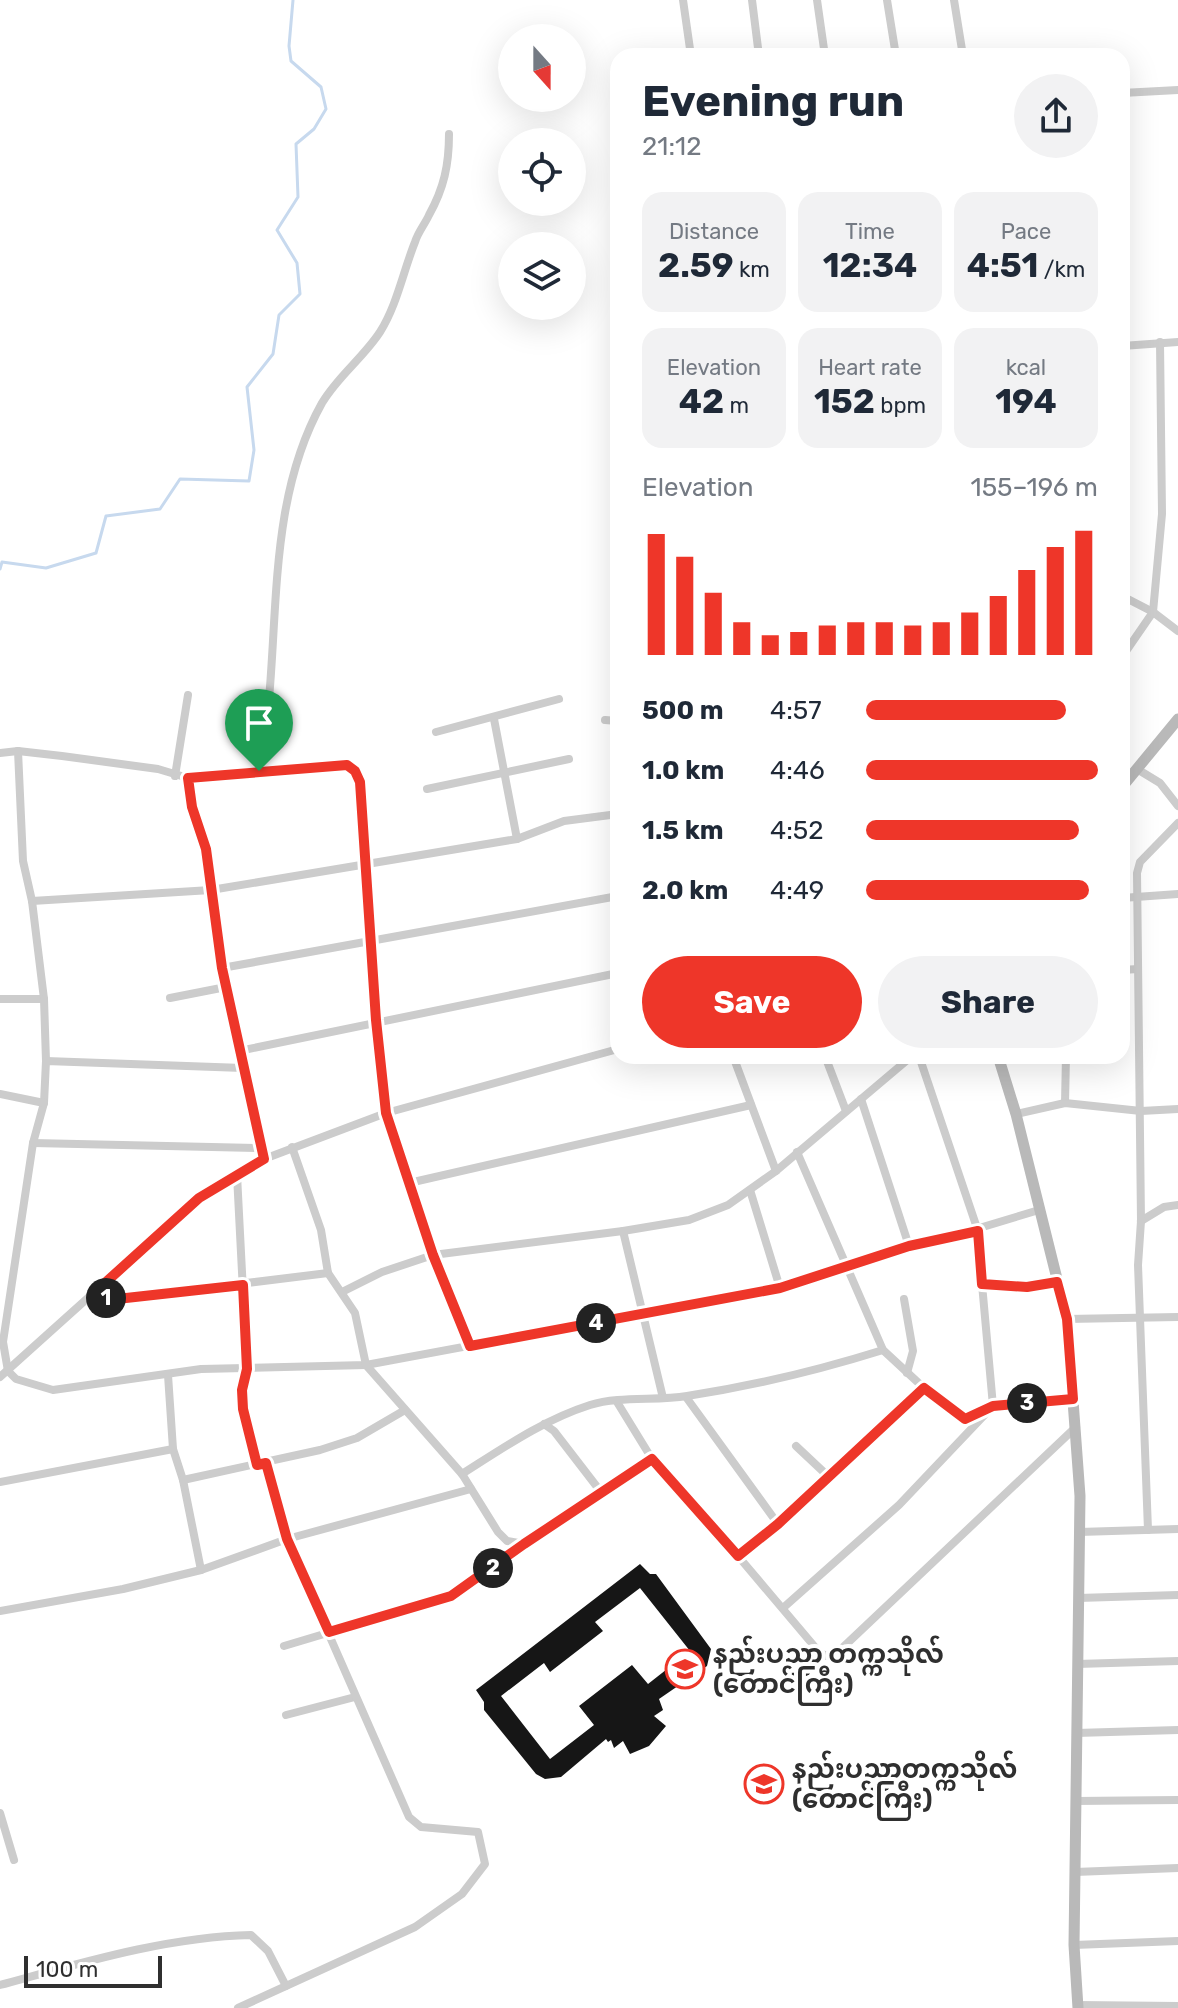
<!DOCTYPE html>
<meta charset="utf-8">
<style>
body{margin:0;font-family:Rubik,"Noto Sans Myanmar",sans-serif;background:#f2f2f3;color:#1f2937;height:100vh;display:flex;flex-direction:column;font-size:30px;white-space:nowrap}
*{box-sizing:border-box;margin:0}
p{font-size:26px;color:#747a83}
.icon{flex:none;width:44px;height:44px;fill:none;stroke:currentColor;stroke-width:2;stroke-linecap:round;stroke-linejoin:round}
.map{position:relative;flex:1;overflow:hidden}
.side{position:absolute;left:610px;top:48px;width:520px;height:1016px;display:flex;flex-direction:column;background:#fff;border-radius:24px;box-shadow:0 8px 32px #0002}
.side>*{flex:none}
.needle{width:52px;rotate:159deg}
.buttons{position:absolute;left:498px;top:24px;display:grid;gap:16px}
.buttons a{display:grid;place-items:center;width:88px;height:88px;border-radius:50%;background:#fff;box-shadow:0 8px 32px #0002;font-size:40px}
.scale{position:absolute;left:24px;bottom:20px;width:138px;box-sizing:border-box;padding-left:8px;border:4px solid #2f2f2f;border-top:0;font-size:22px;line-height:28px;white-space:nowrap;color:#2f2f2f;-webkit-text-stroke:6px #fff;paint-order:stroke}
.pin{position:absolute;display:grid;place-items:center;width:68px;height:68px;color:#fff;margin:-82px -34px;border-radius:50% 50% 50% 0;rotate:-45deg;box-shadow:0 0 8px #0007}
.pin .icon{rotate:45deg}
.km{position:absolute;width:40px;height:40px;margin:-20px;border-radius:50%;background:#222;color:#fff;font-size:22px;line-height:40px;text-align:center}
.round{display:grid;place-items:center;flex:none;width:84px;height:84px;border-radius:42px;background:#f2f2f3}
.overview{display:flex;align-items:center;justify-content:space-between;height:136px;padding:0 32px}
h1{font-size:44px;font-weight:700;line-height:60px}
.stats{display:grid;grid-template-columns:repeat(3,1fr);gap:12px;height:136px;padding:8px 32px}
.stats div{display:grid;align-content:center;border-radius:20px;background:#f2f2f3;text-align:center}
.stats b{font-size:34px;font-weight:700}
.stats small{font-size:22px;font-weight:400}
.stats p{font-size:22px}
.chart{height:224px;padding:16px 32px}
.chart p{display:flex;justify-content:space-between}
.chart svg{width:100%;height:144px;margin-top:8px;stroke:#ee3629;stroke-width:6}
.button{display:flex;gap:16px;margin-top:auto;padding:16px 32px}
.button a{flex:1;height:92px;border-radius:48px;background:#ee3629;color:#fff;font-size:32px;font-weight:700;line-height:92px;text-align:center}
.button a+a{background:#f2f2f3;color:#1f2937}
ul{padding:0 32px;list-style:none;font-size:26px}
li{display:grid;grid-template-columns:128px 96px 1fr;align-items:center;height:60px}
li i{height:20px;border-radius:10px;background:#ee3629}
.map>svg:first-child{display:block}
.lines{fill:none;stroke-linecap:round;stroke-linejoin:round}
.stream{stroke:#c7d9ee;stroke-width:3}
.building{fill:#161616;fill-rule:evenodd}
.street{stroke:#ccc;stroke-width:8}
.secondary{stroke:#b9b9b9;stroke-width:11}
.route-casing{stroke:#fff;stroke-width:16}
.route{stroke:#ee3629;stroke-width:10}
.labels{text-anchor:middle;stroke-width:8;stroke-linejoin:round;paint-order:stroke}
.poi-label{font-size:26px;font-weight:bold;fill:#2f2f2f;stroke:#fff;text-anchor:start}
</style>
<div class="map">
<svg width="1178" height="2008" viewBox="0 0 1178 2008">
<rect width="100%" height="100%" fill="#fff"/>
<g class="lines">
<!-- stream -->
<path class="stream" d="M0 569 2 562 46 568 96 553 106 516 160 509 180 479 249 481 254 450 247 387 273 354 279 315 300 294 297 263 277 230 298 197 296 144 314 129 326 109 321 87 291 61 289 46 293 0"/>
</g>
<!-- building -->
<path class="building" d="M640 1564 650 1574H656L711 1649 707 1666 659 1699 663 1710 654 1716 666 1726 649 1746 630 1754 623 1741 614 1748 611 1740 608 1742 606 1739 561 1777 545 1779 536 1774 484 1710V1702L476 1690ZM640 1588 690 1651 648 1684 632 1665 579 1706 594 1725 550 1759 501 1696 544 1663 550 1672 603 1631 595 1622Z"/>
<g class="lines">
<!-- street -->
<g class="street">
<path d="M683 0 691 56"/>
<path d="M752 0 759 56"/>
<path d="M817 0 825 56"/>
<path d="M887 0 896 56"/>
<path d="M954 0 963 56"/>
<path d="M1122 93 1178 90"/>
<path d="M1122 346 1178 342"/>
<path d="M1122 596 1153 612 1178 631"/>
<path d="M1122 657 1153 612 1162 514 1160 342"/>
<path d="M494 719 517 839"/>
<path d="M605 720 618 721"/>
<path d="M436 732 559 699"/>
<path d="M0 753 18 751 62 756 158 769 188 778 192 807 206 849 222 968 264 1159"/>
<path d="M1137 769 1160 783 1178 806"/>
<path d="M259 771C284 650 260 514 322 403 338 376 363 358 380 332 397 305 403 272 415 242 418 232 425 224 429 215 444 188 449 165 449 134"/>
<path d="M175 776 188 695"/>
<path d="M188 778 347 765 355 771 360 782 364 863 386 1113 433 1255 470 1346"/>
<path d="M427 789 569 759"/>
<path d="M1122 898 1178 894"/>
<path d="M32 901 211 890 517 839 564 821 618 814"/>
<path d="M222 968 618 896"/>
<path d="M1122 970 1138 969"/>
<path d="M170 998 226 987"/>
<path d="M0 999H44L32 901 23 861 18 751"/>
<path d="M44 999 46 1061"/>
<path d="M239 1051 618 973"/>
<path d="M733 1056 776 1171"/>
<path d="M825 1056 846 1111"/>
<path d="M919 1056 978 1231 982 1284"/>
<path d="M243 1068 46 1061 44 1103 33 1143 3 1342 8 1371 16 1379 53 1390 201 1369 366 1365 780 1288 1039 1210"/>
<path d="M0 1094 44 1103"/>
<path d="M861 1099 909 1246"/>
<path d="M1065 1103 1066 1056"/>
<path d="M1016 1114 1065 1103 1141 1111 1178 1109"/>
<path d="M33 1143 261 1148"/>
<path d="M292 1147 321 1230 328 1273 355 1313 366 1365 462 1474 498 1532 507 1541 524 1544 652 1459"/>
<path d="M797 1152 883 1350 924 1388 965 1419 993 1406 1073 1399"/>
<path d="M237 1175 247 1369C239 1403 249 1432 257 1465"/>
<path d="M409 1183 751 1105"/>
<path d="M750 1190 780 1288"/>
<path d="M1141 1221 1164 1207 1178 1205"/>
<path d="M623 1231 663 1398"/>
<path d="M95 1292 117 1299 328 1273"/>
<path d="M342 1292 382 1272 433 1255 623 1231 689 1220 728 1205 776 1171 912 1056"/>
<path d="M904 1299 913 1351 907 1373"/>
<path d="M1067 1319 1178 1317"/>
<path d="M168 1375 173 1449 183 1480 201 1570"/>
<path d="M0 1377 199 1198 264 1159 386 1113 618 1049"/>
<path d="M686 1397 778 1524"/>
<path d="M617 1402 652 1459 738 1556 778 1524 924 1388"/>
<path d="M544 1424 554 1431 601 1492"/>
<path d="M796 1446 829 1477"/>
<path d="M462 1474C503 1448 543 1420 590 1405 620 1396 656 1401 687 1396 753 1386 819 1370 883 1350"/>
<path d="M183 1480 320 1450 357 1438 405 1410"/>
<path d="M0 1482 173 1449"/>
<path d="M1148 1530 1138 1265 1141 1221 1137 873 1140 862 1178 823"/>
<path d="M1079 1532 1178 1529"/>
<path d="M738 1556 820 1653 827 1656 837 1653 1076 1427"/>
<path d="M1078 1598 1178 1595"/>
<path d="M783 1608 899 1505 993 1406 982 1284 1027 1287 1057 1282"/>
<path d="M0 1611 123 1589 201 1570 287 1539 471 1489"/>
<path d="M284 1646 451 1596 524 1544"/>
<path d="M1077 1664 1178 1661"/>
<path d="M286 1715 355 1697"/>
<path d="M1076 1733 1178 1730"/>
<path d="M1075 1801 1178 1800"/>
<path d="M0 1813 14 1860"/>
<path d="M1075 1872 1178 1868"/>
<path d="M1074 1945 1178 1941"/>
<path d="M0 1985C81 1963 166 1937 251 1935L268 1951 286 1986"/>
<path d="M1077 2005 1178 2006"/>
<path d="M238 2008 415 1927 462 1894 485 1864 478 1832 421 1827 409 1817 287 1539 266 1463"/>
</g>
<!-- secondary -->
<g class="secondary">
<path d="M1122 787 1178 719"/>
<path d="M998 1056 1016 1114 1067 1319 1080 1496 1074 1945 1078 2008"/>
</g>
</g>
<g class="lines">
<defs>
<path id="route" d="M347 765 355 771 360 782 376 1020 386 1113 433 1255 470 1346 780 1288 909 1246 978 1231 982 1284 1027 1287 1057 1282 1067 1319 1073 1399 993 1406 965 1419 924 1388 778 1524 738 1556 652 1459 524 1544 451 1596 329 1632 287 1539 266 1463 257 1465 243 1409 242 1390 247 1369 243 1285 117 1299 95 1292 199 1198 264 1159 222 968 206 849 192 807 188 778Z"/>
</defs>
<!-- route casing -->
<use href="#route" class="route-casing"/>
<!-- route -->
<use href="#route" class="route"/>
</g>
<!-- icons -->
<defs>
<symbol id="university-ring" viewBox="-11 -11 22 22"><circle r="9.5" fill="#fff" stroke="#ee3629" stroke-width="1.5"/><path d="M0-5L7-2L0 1L-7-2ZM-4 1L0 2.5L4 1V4Q0 6-4 4Z" fill="#ee3629"/></symbol>
</defs>
<g fill-rule="evenodd">
<use href="#university-ring" x="663" y="1647" width="44" height="44"/>
<use href="#university-ring" x="742" y="1762" width="44" height="44"/>
</g>
<g class="labels">
<!-- poi labels -->
<g class="poi-label">
<text x="713" y="1663">နည်းပညာ တက္ကသိုလ်<tspan x="713" dy="30">(တောင်ကြီး)</tspan></text>
<text x="792" y="1778">နည်းပညာတက္ကသိုလ်<tspan x="792" dy="30">(တောင်ကြီး)</tspan></text>
</g>
</g>
</svg>
<div class="buttons">
<a><svg class="needle" viewBox="-14 -14 28 28"><path d="M0-13l5 13h-10z" fill="#e53935"/><path d="M0 13l5-13h-10z" fill="#747a83"/></svg></a>
<a><svg class="icon" aria-label="locate" viewBox="0 0 24 24"><circle cx="12" cy="12" r="6"/><path d="M12 2v4M12 18v4M2 12h4M18 12h4"/></svg></a>
<a><svg class="icon" aria-label="layers" viewBox="0 0 24 24"><path d="M12 4l9 5-9 5-9-5zM3 14l9 5 9-5"/></svg></a>
</div>
<div class="scale">100 m</div>
<div class="pin" style="left:259px;top:771px;background:#1e9e55"><svg class="icon" aria-label="arrive" viewBox="0 0 24 24"><path d="M6 21V4h12l-3 4 3 4H6"/></svg></div>
<b class="km" style="left:106px;top:1298px">1</b>
<b class="km" style="left:493px;top:1568px">2</b>
<b class="km" style="left:1027px;top:1403px">3</b>
<b class="km" style="left:596px;top:1323px">4</b>
<section class="side">
<div class="overview"><div><h1>Evening run</h1><p>21:12</p></div><a class="round"><svg class="icon" aria-label="share" viewBox="0 0 24 24"><path d="M12 15V3M7 8l5-5 5 5M5 13v7h14v-7"/></svg></a></div>
<div class="stats">
<div><p>Distance</p><b>2.59<small> km</small></b></div>
<div><p>Time</p><b>12:34</b></div>
<div><p>Pace</p><b>4:51<small> /km</small></b></div>
</div>
<div class="stats">
<div><p>Elevation</p><b>42<small> m</small></b></div>
<div><p>Heart rate</p><b>152<small> bpm</small></b></div>
<div><p>kcal</p><b>194</b></div>
</div>
<div class="chart"><p><span>Elevation</span>155–196 m</p>
<svg viewBox="0 0 160 44" preserveAspectRatio="none"><path d="M5 44V7M15 44V14M25 44V25M35 44V34M45 44V38M55 44V37M65 44V35M75 44V34M85 44V34M95 44V35M105 44V34M115 44V31M125 44V26M135 44V18M145 44V11M155 44V6"/></svg>
</div>
<ul>
<li><b>500 m</b>4:57<i style="width:86%"></i></li>
<li><b>1.0 km</b>4:46<i style="width:100%"></i></li>
<li><b>1.5 km</b>4:52<i style="width:92%"></i></li>
<li><b>2.0 km</b>4:49<i style="width:96%"></i></li>
</ul>
<div class="button"><a>Save</a><a>Share</a></div>
</section>
</div>
